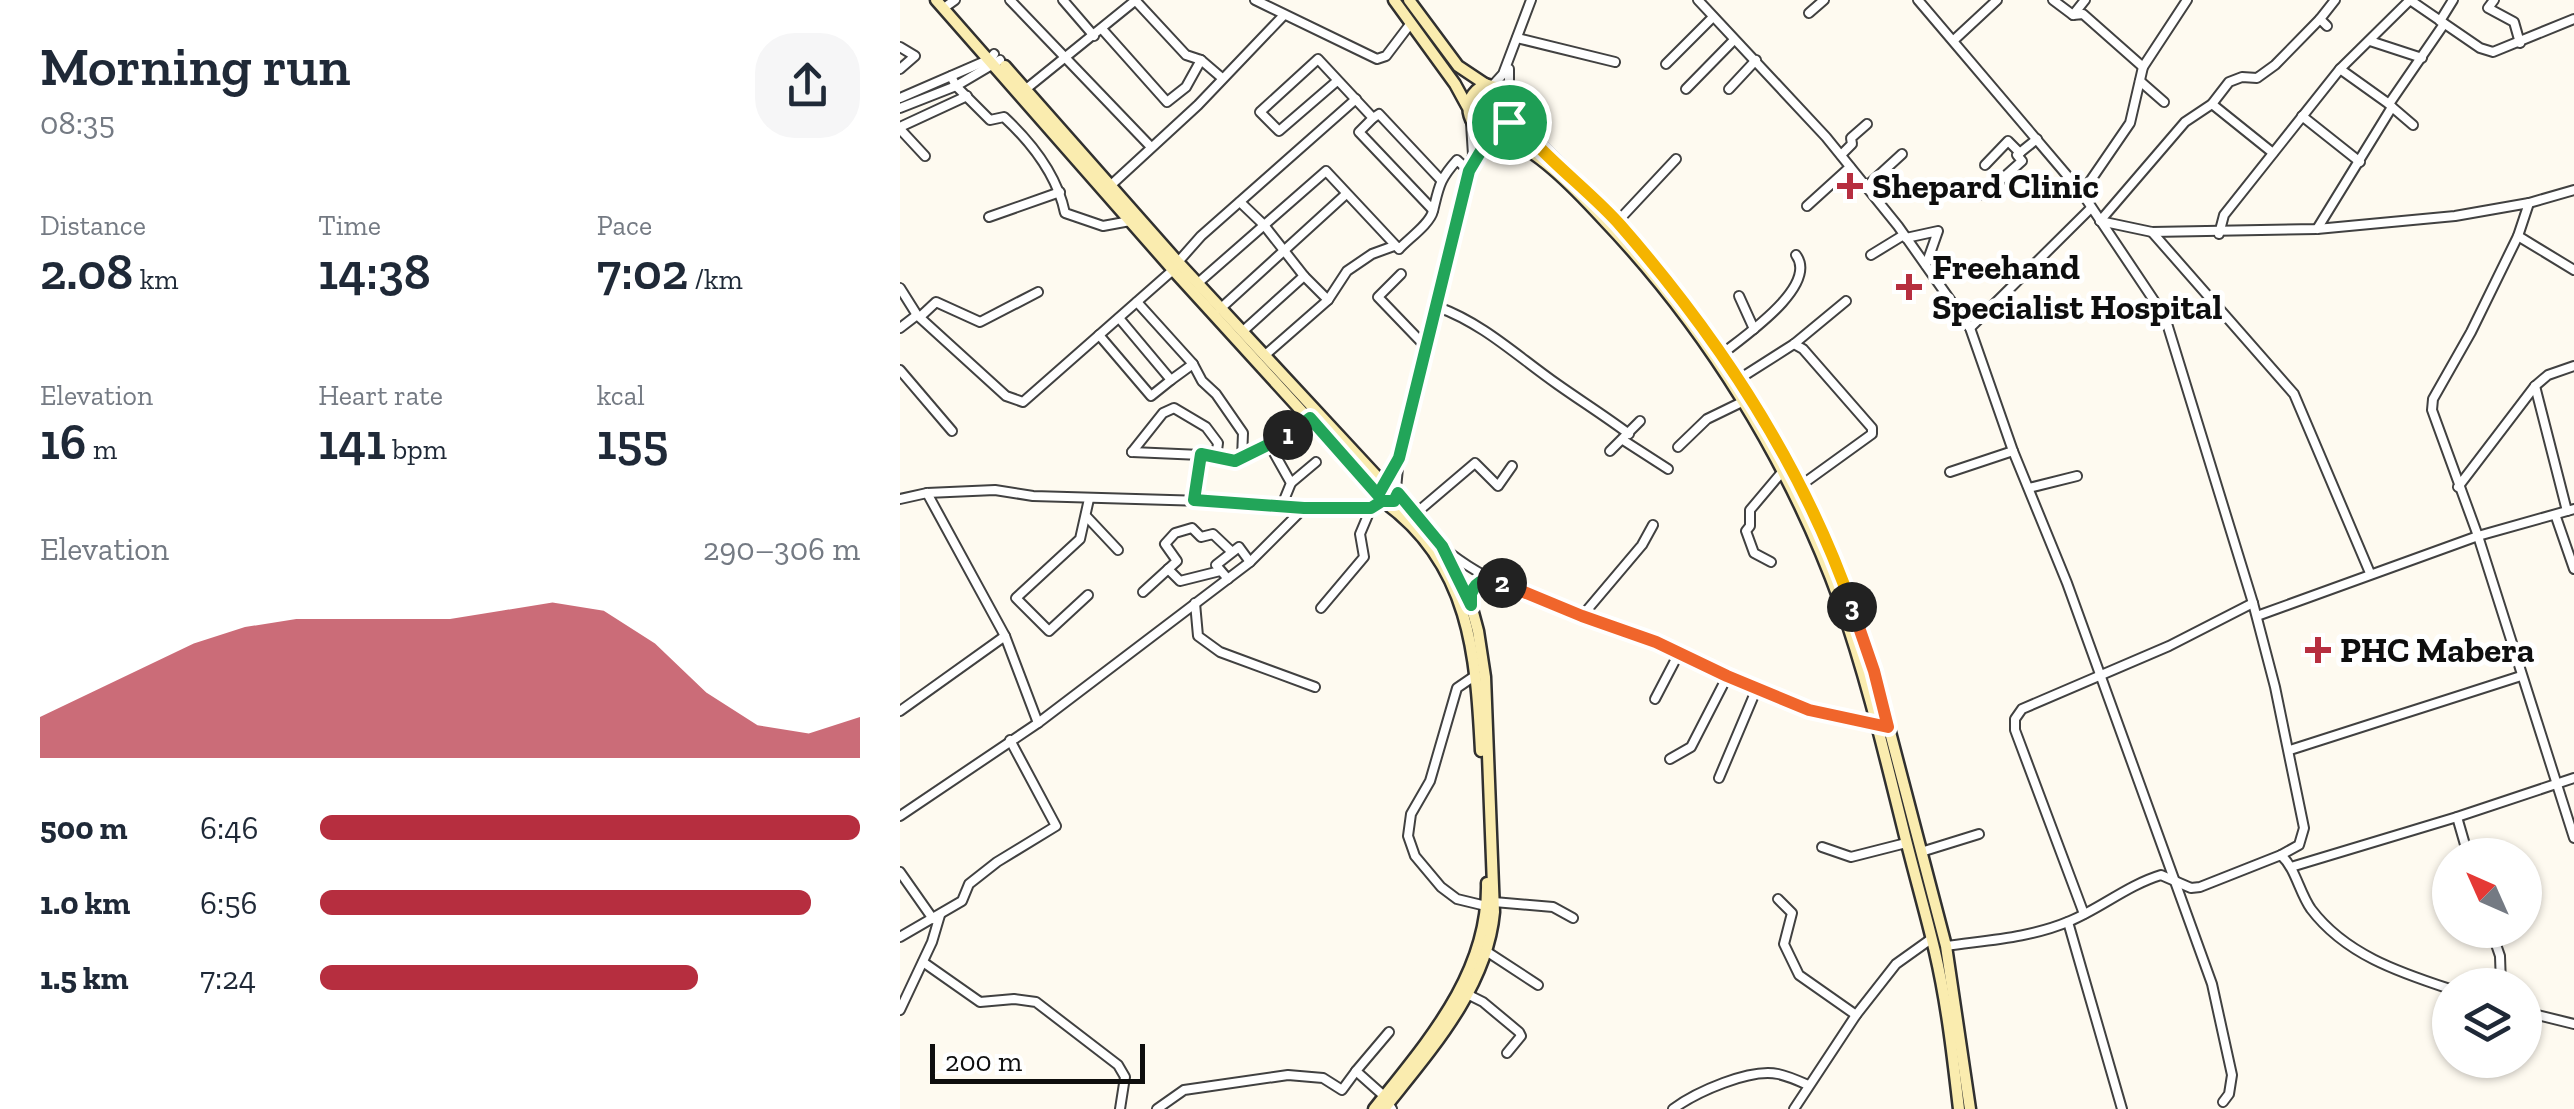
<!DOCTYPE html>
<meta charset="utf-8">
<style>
body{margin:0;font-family:"Zilla Slab",serif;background:#f6f6f7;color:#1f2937;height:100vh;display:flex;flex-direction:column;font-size:38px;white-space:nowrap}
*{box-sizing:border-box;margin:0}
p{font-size:32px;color:#747a83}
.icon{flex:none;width:55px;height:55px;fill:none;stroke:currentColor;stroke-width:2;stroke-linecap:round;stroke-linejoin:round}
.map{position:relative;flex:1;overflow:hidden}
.side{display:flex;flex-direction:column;background:#fff;width:900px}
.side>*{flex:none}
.needle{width:65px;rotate:315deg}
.controls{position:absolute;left:1532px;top:838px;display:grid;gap:20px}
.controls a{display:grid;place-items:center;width:110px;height:110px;border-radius:50%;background:#fff;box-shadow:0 2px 8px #0004;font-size:50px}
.scale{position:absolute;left:30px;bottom:25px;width:215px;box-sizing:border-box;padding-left:10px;border:5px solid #0e0e0e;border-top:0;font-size:28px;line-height:35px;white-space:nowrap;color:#0e0e0e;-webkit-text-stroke:8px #fff;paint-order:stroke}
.pin{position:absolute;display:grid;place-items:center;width:85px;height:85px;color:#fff;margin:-42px;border:5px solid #fff;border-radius:50%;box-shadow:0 2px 10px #0007}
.km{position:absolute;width:50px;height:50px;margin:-25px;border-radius:50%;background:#222;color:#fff;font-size:28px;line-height:50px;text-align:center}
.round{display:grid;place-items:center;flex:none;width:105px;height:105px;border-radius:40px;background:#f6f6f7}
.headline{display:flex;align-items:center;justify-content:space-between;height:170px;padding:0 40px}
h1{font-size:55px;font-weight:600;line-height:75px}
.metrics{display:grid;grid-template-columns:repeat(3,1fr);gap:15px;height:170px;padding:10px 40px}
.metrics div{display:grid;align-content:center}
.metrics b{font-size:50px;font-weight:600}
.metrics small{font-size:28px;font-weight:400}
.metrics p{font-size:28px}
.chart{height:280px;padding:20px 40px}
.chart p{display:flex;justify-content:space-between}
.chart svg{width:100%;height:180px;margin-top:10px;fill:#b62e3f;opacity:.7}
ul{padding:0 40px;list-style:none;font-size:32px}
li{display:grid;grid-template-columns:160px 120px 1fr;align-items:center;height:75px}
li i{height:25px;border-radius:12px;background:#b62e3f}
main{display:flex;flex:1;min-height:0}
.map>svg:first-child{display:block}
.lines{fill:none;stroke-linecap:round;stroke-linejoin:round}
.street-casing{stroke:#414141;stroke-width:12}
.secondary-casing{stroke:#303030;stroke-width:15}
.street{stroke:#fff;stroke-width:8}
.secondary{stroke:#faecaf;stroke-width:10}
.split-1-casing{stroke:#fff;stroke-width:20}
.split-2-casing{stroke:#fff;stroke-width:20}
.split-3-casing{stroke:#fff;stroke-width:20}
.split-4-casing{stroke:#fff;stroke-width:20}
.split-1{stroke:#22a559;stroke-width:12}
.split-2{stroke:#22a559;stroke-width:12}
.split-3{stroke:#f0652b;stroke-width:12}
.split-4{stroke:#f5b400;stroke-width:12}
.poi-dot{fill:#b62e3f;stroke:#fff;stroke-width:4}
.labels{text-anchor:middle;stroke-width:10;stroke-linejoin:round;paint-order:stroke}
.poi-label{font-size:35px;font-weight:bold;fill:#0e0e0e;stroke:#fff;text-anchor:start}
</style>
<main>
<section class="side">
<div class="headline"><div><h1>Morning run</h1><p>08:35</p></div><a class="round"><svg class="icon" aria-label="share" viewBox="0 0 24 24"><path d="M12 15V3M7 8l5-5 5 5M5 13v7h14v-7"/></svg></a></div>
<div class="metrics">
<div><p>Distance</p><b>2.08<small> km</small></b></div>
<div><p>Time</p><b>14:38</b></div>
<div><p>Pace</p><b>7:02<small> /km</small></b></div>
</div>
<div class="metrics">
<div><p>Elevation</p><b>16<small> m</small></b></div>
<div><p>Heart rate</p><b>141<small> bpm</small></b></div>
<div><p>kcal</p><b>155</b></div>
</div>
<div class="chart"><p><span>Elevation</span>290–306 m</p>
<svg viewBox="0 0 160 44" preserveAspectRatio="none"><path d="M0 44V34L10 28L20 22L30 16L40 12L50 10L60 10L70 10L80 10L90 8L100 6L110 8L120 16L130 28L140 36L150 38L160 34V44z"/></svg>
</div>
<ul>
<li><b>500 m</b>6:46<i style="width:100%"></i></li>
<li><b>1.0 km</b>6:56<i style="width:91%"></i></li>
<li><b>1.5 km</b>7:24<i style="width:70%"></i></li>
</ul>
</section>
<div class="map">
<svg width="1674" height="1109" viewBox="0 0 1674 1109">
<rect width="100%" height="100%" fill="#fefaf0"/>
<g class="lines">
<defs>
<g id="street">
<path d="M110 0 251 147"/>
<path d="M163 0 194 36"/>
<path d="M235 0 286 55 301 60 322 78"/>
<path d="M355 0 477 59 486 56 511 23"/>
<path d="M798 0 926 137 998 226 1070 328 1113 451 1167 583 1312 984 1332 1075 1329 1094 1323 1102"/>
<path d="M1018 0 1182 193 1265 317 1353 603 1375 687 1404 828 1399 845 1381 855"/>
<path d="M1153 0 1173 15 1183 14 1243 67"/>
<path d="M1594 0 1588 8 1614 22 1620 43"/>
<path d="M48 5 55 0"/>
<path d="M909 13 924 0"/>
<path d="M1173 15 1185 0"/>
<path d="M1540 21 1553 0"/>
<path d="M1427 26 1420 19 1435 0"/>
<path d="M202 29 267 102 286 87 301 60"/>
<path d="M617 38 715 62"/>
<path d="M1054 40 1097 0"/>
<path d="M1470 41 1522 58"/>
<path d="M0 47 15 56 0 69"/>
<path d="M766 64 813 17"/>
<path d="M609 69V100"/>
<path d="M1440 69 1489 104"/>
<path d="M51 76 56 86 90 120 104 117C133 144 157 175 165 213L203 226 230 221"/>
<path d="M437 81 379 131 360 112 418 59 473 118 459 132 533 210"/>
<path d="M1240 81 1264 102"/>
<path d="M593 85 603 74 631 0"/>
<path d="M126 89 236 0"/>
<path d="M786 89 834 40"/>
<path d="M829 89 856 60"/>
<path d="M0 98 90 59 94 54"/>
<path d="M1312 104 1373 153"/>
<path d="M1492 107 1513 125"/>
<path d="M0 108 56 86 100 60"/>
<path d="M1402 116 1460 162"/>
<path d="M473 118 479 114 540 179"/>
<path d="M0 127 67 96"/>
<path d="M0 129 25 156"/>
<path d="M941 155 952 144 951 138 967 124"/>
<path d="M574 163 590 139"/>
<path d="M1085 165 1108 141 1120 153"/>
<path d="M210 186 298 105 384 15"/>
<path d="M966 187 1002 154"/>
<path d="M1182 193 1230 123 1243 67 1287 0"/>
<path d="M1084 195 1122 161 1117 155 1137 139"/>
<path d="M340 202 364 225 404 276"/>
<path d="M1629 203 1618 236 1571 332 1533 399 1532 410 1578 536 1674 838"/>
<path d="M907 206 950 167"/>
<path d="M89 217 160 192"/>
<path d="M718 221 776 159"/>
<path d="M1200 221 1252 232 1417 229 1555 216 1629 203 1674 190"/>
<path d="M1200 221 1285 122 1312 104 1329 82 1342 77 1357 78 1375 65 1420 19"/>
<path d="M1417 229 1492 107 1489 104 1544 24"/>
<path d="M1252 232 1394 394 1470 573"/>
<path d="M1319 234 1324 215 1440 69 1510 0 1580 48 1593 52 1674 19"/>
<path d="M1618 236 1674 270"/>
<path d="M1006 238 1038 231 1026 265"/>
<path d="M971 255 1002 236"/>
<path d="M278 262 301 236 456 99"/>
<path d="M501 274 478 297 527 348"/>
<path d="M298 283 426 171 499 249C508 239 530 224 533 211 539 187 539 180 557 160L569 171"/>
<path d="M0 288 17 315 106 396 123 402 273 270"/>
<path d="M839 296 854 329"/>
<path d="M237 302 293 364 302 381 316 394 343 433 342 458"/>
<path d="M538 307C584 324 617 356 657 384 681 401 705 416 729 434"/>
<path d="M320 309 445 195"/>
<path d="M21 316 36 302 80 322 138 292"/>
<path d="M219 318 271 380 293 364"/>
<path d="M0 328 17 315"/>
<path d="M1070 328 1191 208"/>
<path d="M342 332 404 276 428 300"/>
<path d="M199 335 251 396 271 380"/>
<path d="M894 344 903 349 972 428V434L900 486"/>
<path d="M822 354C843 337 919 286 896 255"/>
<path d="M364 356 428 300 447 271 472 254 494 246"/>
<path d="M0 370 52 431"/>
<path d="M839 379 894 344 946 301"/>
<path d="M1635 386 1667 511"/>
<path d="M723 440 768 469"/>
<path d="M369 444 391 483 382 505"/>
<path d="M778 447 807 419 842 402"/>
<path d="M710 451 740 421"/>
<path d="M232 452 301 455 335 461 380 440 410 417"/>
<path d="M232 452 263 413 274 408 306 427 318 443 316 458"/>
<path d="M1050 472 1113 451"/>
<path d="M391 483 416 462"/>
<path d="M486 483 488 473 499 457"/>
<path d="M1558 487 1635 386 1648 375 1674 366"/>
<path d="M1129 488 1177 476"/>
<path d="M496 489 499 457 573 155 571 123"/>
<path d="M27 493 105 636 138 723"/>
<path d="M0 499 27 493 95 490 133 496 338 502 404 508H471L481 501"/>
<path d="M294 500 301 455"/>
<path d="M515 514 575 463 598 486 612 466"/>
<path d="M187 517 218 550"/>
<path d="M1656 517 1674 569"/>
<path d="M545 549C604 598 686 613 756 642 808 664 857 693 911 711 934 718 957 721 979 725"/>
<path d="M871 562 854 553 846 531 850 526V510L882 472"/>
<path d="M268 569 280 581 320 571"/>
<path d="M328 579 316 565 339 547 350 562"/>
<path d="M243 592 277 561 265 544 275 533 292 528 301 537 313 534 332 552"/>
<path d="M188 595 149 631 116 598 180 539 189 499"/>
<path d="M571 601 573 588 588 579"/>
<path d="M295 603 298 636 320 652 415 687"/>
<path d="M421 608 464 557 460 534 471 508"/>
<path d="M682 616 742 545 753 525"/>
<path d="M1357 616 1578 536 1674 509"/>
<path d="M576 675 557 688 530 781 511 814 508 836 515 856 541 887 557 899 586 906"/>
<path d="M755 699 779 653"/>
<path d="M0 711 105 636"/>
<path d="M1390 750 1621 676"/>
<path d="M770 759 791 747 827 677"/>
<path d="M819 778 857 688"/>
<path d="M0 816 138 723 350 562 404 508"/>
<path d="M1557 817 1568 855"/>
<path d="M922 847 951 857 1006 843"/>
<path d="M1021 852 1079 834"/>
<path d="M1391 867 1557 817 1674 778"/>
<path d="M0 872 33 919"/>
<path d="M878 899 892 913 884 944 899 975 956 1015"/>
<path d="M594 902 653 907 673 918"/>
<path d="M1184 914 1115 730V719L1122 709 1269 646 1353 603"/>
<path d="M1168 922 1222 1109"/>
<path d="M1591 930 1600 956 1601 985"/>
<path d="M0 937 62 901 69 884 97 862 156 826 110 740"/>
<path d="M1046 946C1088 940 1130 938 1170 921 1201 908 1228 885 1261 875L1291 888 1300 887 1381 855C1396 869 1399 892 1411 909 1445 954 1498 972 1550 989"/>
<path d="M586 951 638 985"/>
<path d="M23 962 80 1002 114 999 136 1002 218 1065 225 1077 220 1109"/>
<path d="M567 994 583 1002 619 1032 621 1036 607 1053"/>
<path d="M0 1010 32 942 40 915"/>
<path d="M1625 1012 1674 1024"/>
<path d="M489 1032 456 1071 484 1096 492 1109"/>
<path d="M257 1109 284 1090 388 1075 423 1078 442 1090 456 1071"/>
<path d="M773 1109C796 1092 850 1068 878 1074 888 1076 899 1081 908 1085"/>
<path d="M894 1109 956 1015 996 964 1031 939"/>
</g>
<g id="secondary">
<path d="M36 0 273 270 478 495"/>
<path d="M494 0 555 84 567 106"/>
<path d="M509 0 558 66 585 84"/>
<path d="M105 66 278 262 484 484"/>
<path d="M585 84 599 88 609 100 608 127 604 134 590 139C567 125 558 100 585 84Z"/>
<path d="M610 111 629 134 718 221 779 294 839 379 900 486 930 548 974 671 1046 946 1070 1109"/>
<path d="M597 138C630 140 680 194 703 219 806 327 889 461 940 602 966 676 984 752 1003 828 1013 869 1025 910 1035 952 1047 1003 1053 1057 1059 1109"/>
<path d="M484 502C570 564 576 655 581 751"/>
<path d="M474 1109C527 1042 589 974 587 883"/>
<path d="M484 1109C530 1051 587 988 594 912L585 677 578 631 571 605 542 546 498 493"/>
</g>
</defs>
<!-- street casing -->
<use href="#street" class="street-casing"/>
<!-- secondary casing -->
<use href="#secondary" class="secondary-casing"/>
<!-- street -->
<use href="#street" class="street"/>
<!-- secondary -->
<use href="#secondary" class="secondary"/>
</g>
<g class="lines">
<defs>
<path id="split-1" d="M388 435 410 418 478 495 499 458 569 171 585 144 604 134 609 122"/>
<path id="split-2" d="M388 435 335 461 301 454 294 500 404 508H471L482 501H494L498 493 542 546 571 605V594C577 578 589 578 602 583"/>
<path id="split-3" d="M602 583 682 616 756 642 827 676 909 710 988 727 974 671 952 607"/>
<path id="split-4" d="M609 122 610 111C633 150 690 190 721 226 819 338 903 466 952 607"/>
</defs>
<!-- split-1 casing -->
<use href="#split-1" class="split-1-casing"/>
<!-- split-2 casing -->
<use href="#split-2" class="split-2-casing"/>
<!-- split-3 casing -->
<use href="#split-3" class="split-3-casing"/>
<!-- split-4 casing -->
<use href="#split-4" class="split-4-casing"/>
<!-- split-1 -->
<use href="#split-1" class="split-1"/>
<!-- split-2 -->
<use href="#split-2" class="split-2"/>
<!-- split-3 -->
<use href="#split-3" class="split-3"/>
<!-- split-4 -->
<use href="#split-4" class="split-4"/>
</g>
<!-- markers -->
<g class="poi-dot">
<path d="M945 171h10v10h10v10h-10v10h-10v-10h-10v-10h10z"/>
<path d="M1004 272h10v10h10v10h-10v10h-10v-10h-10v-10h10z"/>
<path d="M1413 635h10v10h10v10h-10v10h-10v-10h-10v-10h10z"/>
</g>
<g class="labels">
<!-- poi labels -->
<g class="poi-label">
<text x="972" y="198">Shepard Clinic</text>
<text x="1032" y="279">Freehand<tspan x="1032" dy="40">Specialist Hospital</tspan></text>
<text x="1440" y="662">PHC Mabera</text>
</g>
</g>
</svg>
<div class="controls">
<a><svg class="needle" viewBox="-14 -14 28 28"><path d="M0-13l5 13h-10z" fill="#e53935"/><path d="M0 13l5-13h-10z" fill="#747a83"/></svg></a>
<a><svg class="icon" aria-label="layers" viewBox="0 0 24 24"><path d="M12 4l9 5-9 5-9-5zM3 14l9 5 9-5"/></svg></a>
</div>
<div class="scale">200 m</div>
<div class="pin" style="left:609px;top:122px;background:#1e9e55"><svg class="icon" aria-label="arrive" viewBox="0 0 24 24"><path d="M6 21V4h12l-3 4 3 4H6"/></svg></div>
<b class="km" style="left:388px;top:435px">1</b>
<b class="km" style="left:602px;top:583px">2</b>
<b class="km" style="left:952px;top:607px">3</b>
</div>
</main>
